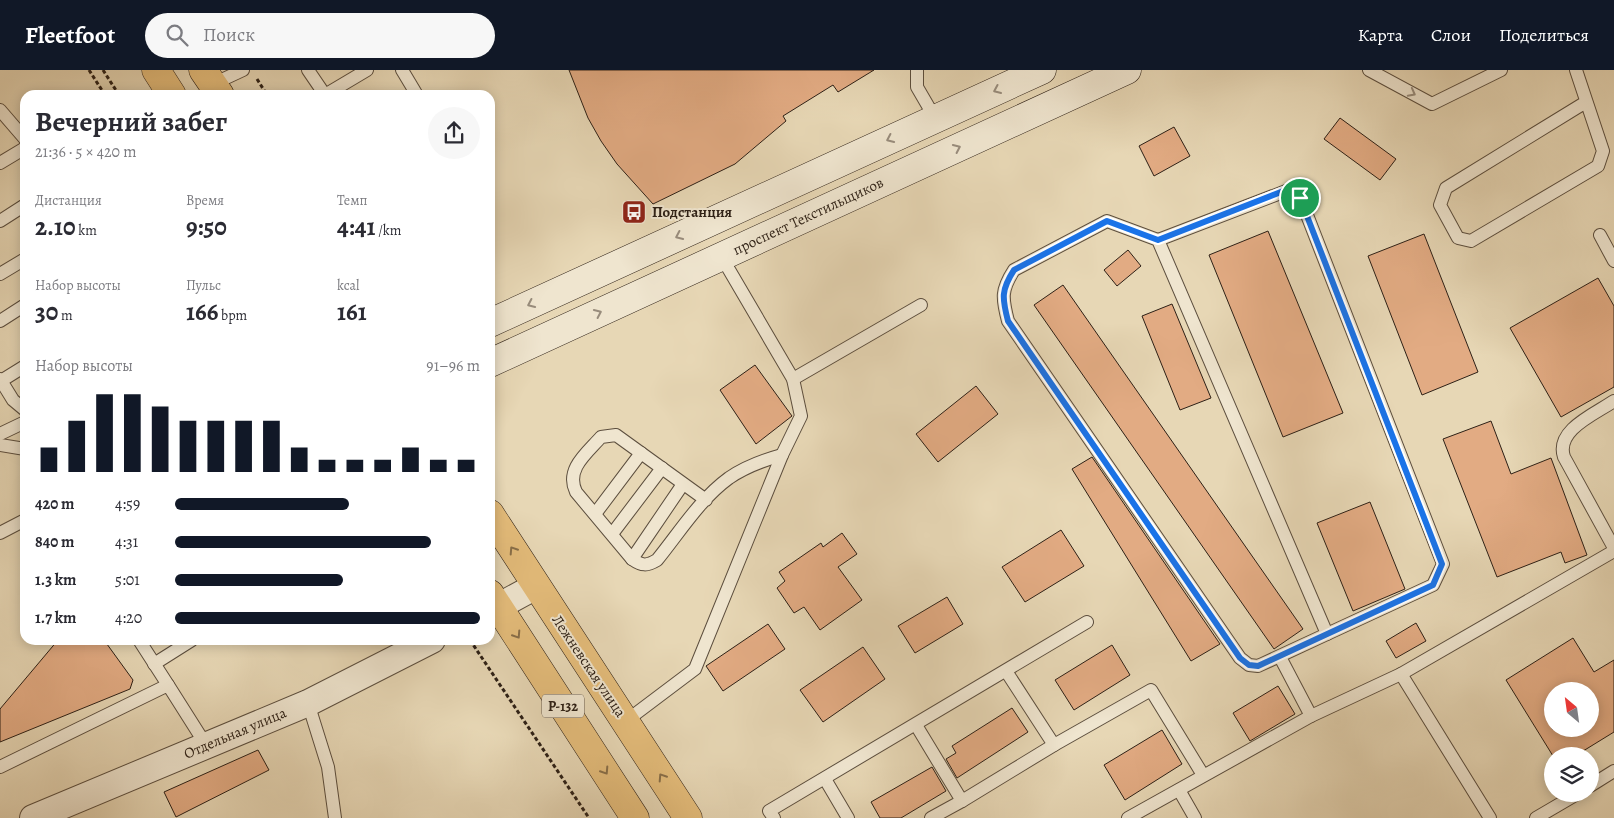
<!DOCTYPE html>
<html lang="ru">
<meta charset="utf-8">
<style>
body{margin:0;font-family:Alegreya,serif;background:#f7f7f7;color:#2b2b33;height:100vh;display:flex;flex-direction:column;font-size:19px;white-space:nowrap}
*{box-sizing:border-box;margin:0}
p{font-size:16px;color:#7c7c81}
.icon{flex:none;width:28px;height:28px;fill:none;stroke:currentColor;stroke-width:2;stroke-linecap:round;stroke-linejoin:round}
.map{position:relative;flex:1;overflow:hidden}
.panel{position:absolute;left:20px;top:20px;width:475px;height:555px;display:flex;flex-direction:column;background:#fff;border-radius:15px;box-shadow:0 2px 12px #0003}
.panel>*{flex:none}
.needle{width:32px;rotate:331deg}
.controls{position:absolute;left:1544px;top:612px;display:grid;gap:10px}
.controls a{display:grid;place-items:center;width:55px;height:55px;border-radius:50%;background:#fff;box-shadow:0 2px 12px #0003;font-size:25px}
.pin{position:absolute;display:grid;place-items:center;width:42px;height:42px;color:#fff;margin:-21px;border:2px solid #fff;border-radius:50%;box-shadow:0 1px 5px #0007}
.round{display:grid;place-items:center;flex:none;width:52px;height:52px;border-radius:26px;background:#f7f7f7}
.overview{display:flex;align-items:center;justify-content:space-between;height:85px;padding:0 15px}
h1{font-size:28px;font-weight:700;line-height:38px}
.stats{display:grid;grid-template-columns:repeat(3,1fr);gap:8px;height:85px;padding:5px 15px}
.stats div{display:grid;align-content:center}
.stats b{font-size:25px;font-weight:700}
.stats small{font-size:14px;font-weight:400}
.stats p{font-size:14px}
.chart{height:140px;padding:10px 15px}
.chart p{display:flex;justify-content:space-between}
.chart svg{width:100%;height:90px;margin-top:5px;stroke:#111827;stroke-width:6}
ul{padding:0 15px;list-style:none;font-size:16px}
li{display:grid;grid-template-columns:80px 60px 1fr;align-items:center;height:38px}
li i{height:12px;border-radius:6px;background:#111827}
header{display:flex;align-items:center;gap:30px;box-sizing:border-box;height:70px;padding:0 25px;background:#111827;color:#fff}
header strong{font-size:24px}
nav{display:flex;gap:28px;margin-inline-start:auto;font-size:18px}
.search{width:350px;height:45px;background:#f7f7f7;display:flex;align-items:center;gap:12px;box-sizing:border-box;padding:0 18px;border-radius:28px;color:#7c7c81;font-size:19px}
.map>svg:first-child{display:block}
.building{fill:#e2ab83;stroke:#2d2016;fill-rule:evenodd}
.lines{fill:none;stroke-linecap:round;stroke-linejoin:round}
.lane-casing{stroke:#5c4e3e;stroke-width:14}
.street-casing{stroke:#5c4e3e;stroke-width:28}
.secondary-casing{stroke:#2d2016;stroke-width:29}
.highway-casing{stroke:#2d2016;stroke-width:29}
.path{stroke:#2d2016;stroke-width:3;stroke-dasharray:4 2.5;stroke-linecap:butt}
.lane{stroke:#efe5cf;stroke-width:12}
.street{stroke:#efe5cf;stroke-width:26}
.secondary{stroke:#efe5cf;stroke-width:28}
.highway{stroke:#e4bc7a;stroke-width:28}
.oneway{stroke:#988c7c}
.oneway2{stroke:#886e48}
.route-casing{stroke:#fff;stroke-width:10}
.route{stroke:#1a73e8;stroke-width:6}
.labels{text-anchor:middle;stroke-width:4;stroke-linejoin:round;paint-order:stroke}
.shield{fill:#efe5cf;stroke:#675b4e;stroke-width:1}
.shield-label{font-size:14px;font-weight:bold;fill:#2d2016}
.poi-label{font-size:15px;font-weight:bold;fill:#2d2016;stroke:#efe5cf;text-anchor:start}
.street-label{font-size:15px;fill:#2d2016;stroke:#efe5cf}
</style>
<header>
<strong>Fleetfoot</strong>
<div class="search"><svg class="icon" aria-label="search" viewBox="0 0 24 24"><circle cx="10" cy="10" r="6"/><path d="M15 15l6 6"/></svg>Поиск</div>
<nav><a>Карта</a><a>Слои</a><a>Поделиться</a></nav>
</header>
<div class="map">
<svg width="1614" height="748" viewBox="0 0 1614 748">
<rect width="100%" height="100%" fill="#e7d7b5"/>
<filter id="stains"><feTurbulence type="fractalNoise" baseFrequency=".004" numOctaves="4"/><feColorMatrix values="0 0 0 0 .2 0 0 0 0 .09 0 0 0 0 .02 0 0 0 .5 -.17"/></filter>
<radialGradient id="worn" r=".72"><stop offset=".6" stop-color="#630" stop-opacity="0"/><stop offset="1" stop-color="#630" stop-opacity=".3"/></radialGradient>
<!-- building -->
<g class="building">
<path d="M569 0H874L838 22 833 15 783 46 786 51 735 94 653 134 617 94 601 71 588 48Z"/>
<path d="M1340 48 1396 89 1380 110 1324 69Z"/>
<path d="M1174 57 1190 86 1154 106 1139 76Z"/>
<path d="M1268 161 1343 343 1283 367 1209 185Z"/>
<path d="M1424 164 1478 302 1422 325 1368 186Z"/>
<path d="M1128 180 1141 196 1117 216 1104 200Z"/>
<path d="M1598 208 1614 236V317L1561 347 1510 258Z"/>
<path d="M1063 215 1303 559 1274 579 1034 235Z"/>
<path d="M1172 234 1211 328 1180 340 1142 246Z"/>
<path d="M755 295 792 346 756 374 720 320Z"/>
<path d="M976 316 998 344 938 392 916 364Z"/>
<path d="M1491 351 1511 404 1551 388 1587 485 1565 493 1561 482 1497 507 1443 369Z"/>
<path d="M1092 387 1220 574 1191 591 1072 399Z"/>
<path d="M1370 432 1405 519 1353 541 1317 453Z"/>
<path d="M1061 460 1084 496 1025 532 1002 497Z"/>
<path d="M842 463 857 484 838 497 862 530 820 560 804 537 794 543 777 518 785 511 779 502 821 473 823 477Z"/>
<path d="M947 527 963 554 915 583 898 556Z"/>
<path d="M1416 553 1426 571 1396 588 1386 571Z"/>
<path d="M768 554 785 579 723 621 706 596Z"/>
<path d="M1573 568 1594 602 1614 590V662L1575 686H1553L1506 610ZM1552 621H1590V659H1552Z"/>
<path d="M58 570H104L133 610 130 619 0 672V639Z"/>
<path d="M1112 575 1130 605 1074 640 1055 610Z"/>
<path d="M863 577 885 609 823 652 800 620Z"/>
<path d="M1278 616 1295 644 1250 671 1233 643Z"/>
<path d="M1012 638 1028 662 957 708 946 689 956 683 952 676Z"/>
<path d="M1162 660 1182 694 1125 730 1104 695Z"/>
<path d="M258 680 269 700 176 747 164 722Z"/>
<path d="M932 697 946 721 901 748H880L871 732Z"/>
</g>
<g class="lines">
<defs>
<g id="lane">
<path d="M308 0 325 25"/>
<path d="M402 0 417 25"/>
<path d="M917 0V17L935 48"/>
<path d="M1369 0 1432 34 1501 0"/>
<path d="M1576 0 1603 81 1598 96 1471 171 1458 168 1440 135 1446 118 1586 32"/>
<path d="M213 14 243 0"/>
<path d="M325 25 367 0"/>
<path d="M0 40 25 69"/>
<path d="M0 93 25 78"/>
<path d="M0 151 25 135"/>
<path d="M1107 151 1158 170 1327 564 1258 596 1249 595 1240 588 1008 251C1002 228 1001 220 1014 200Z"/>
<path d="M1600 165 1614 191"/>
<path d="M1158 170 1286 121 1300 127 1443 494 1433 515 1327 564"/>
<path d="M0 204 25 189"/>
<path d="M0 251 25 235"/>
<path d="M0 309 13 330 25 340"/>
<path d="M793 309 921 235"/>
<path d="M1 311 25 296"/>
<path d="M1614 331C1595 344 1555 360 1564 387L1614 478"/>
<path d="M0 364 25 352"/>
<path d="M0 375 25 379"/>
<path d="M706 430 616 365 601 367C587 383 565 399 576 422L632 489C642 496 647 496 657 490 679 463 700 429 729 408 745 397 764 390 782 385"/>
<path d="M595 444 641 383"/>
<path d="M0 463 25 450"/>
<path d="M612 464 662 398"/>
<path d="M632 489 683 414"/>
<path d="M139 570 168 615"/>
<path d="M1280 587 1311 646"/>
<path d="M154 594 192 570"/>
<path d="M1401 604 1490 748"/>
<path d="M308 633 328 697 335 748"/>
<path d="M626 651 695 599 782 385 801 346 793 309 721 186"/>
<path d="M916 655 962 731 931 748"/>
<path d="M1054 675 1151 620 1203 705"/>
<path d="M0 697 168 615 206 675"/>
<path d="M825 709 848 748"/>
<path d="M1590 716 1614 701"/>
<path d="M1179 720 1195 748"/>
<path d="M962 731 1054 675 1006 601"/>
<path d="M774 748 769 741 1087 552"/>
<path d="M1128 748 1311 646 1401 604 1614 481"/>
<path d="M1536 748 1577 724"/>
</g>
<g id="street">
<path d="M490 541 536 516"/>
<path d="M33 748 308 633 432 570"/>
</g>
<g id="secondary">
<path d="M490 253 1042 0"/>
<path d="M490 293 1127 0"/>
</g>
<g id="highway">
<path d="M156 0 172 25"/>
<path d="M203 0 220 25"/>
<path d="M490 444 688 748"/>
<path d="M490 524 635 748"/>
</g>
</defs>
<!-- lane casing -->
<use href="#lane" class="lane-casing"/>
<!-- street casing -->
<use href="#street" class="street-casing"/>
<!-- secondary casing -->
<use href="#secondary" class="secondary-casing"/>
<!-- highway casing -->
<use href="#highway" class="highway-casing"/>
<!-- path -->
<g class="path">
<path d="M89 0 105 25"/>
<path d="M103 0 119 25"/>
<path d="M257 9 267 25"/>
<path d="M470 570 589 748"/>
</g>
<!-- lane -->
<use href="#lane" class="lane"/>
<!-- street -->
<use href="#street" class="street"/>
<!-- secondary -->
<use href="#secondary" class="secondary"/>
<!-- highway -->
<use href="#highway" class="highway"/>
</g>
<!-- one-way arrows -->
<defs><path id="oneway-chevron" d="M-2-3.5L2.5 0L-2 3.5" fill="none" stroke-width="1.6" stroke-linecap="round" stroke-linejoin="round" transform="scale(1.25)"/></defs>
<g class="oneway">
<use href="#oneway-chevron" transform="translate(997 20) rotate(156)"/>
<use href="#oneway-chevron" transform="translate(1412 23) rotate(28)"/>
<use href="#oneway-chevron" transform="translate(890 69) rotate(155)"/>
<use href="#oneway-chevron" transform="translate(957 78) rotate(-25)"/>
<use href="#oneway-chevron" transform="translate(679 166) rotate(155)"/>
<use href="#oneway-chevron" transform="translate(531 234) rotate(155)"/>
<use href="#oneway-chevron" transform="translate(598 243) rotate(-25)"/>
</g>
<g class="oneway2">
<use href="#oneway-chevron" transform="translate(513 480) rotate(-123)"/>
<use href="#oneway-chevron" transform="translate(517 565) rotate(57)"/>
<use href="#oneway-chevron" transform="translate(605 701) rotate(57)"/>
<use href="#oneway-chevron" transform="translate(662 707) rotate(-123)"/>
</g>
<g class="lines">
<defs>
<path id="route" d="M1286 120 1300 128 1442 494 1433 515 1258 596 1249 595 1240 588 1008 251C1002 228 1001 220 1014 200L1107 151 1158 170Z"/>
</defs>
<!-- route casing -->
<use href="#route" class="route-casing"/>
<!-- route -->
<use href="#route" class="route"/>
</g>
<!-- icons -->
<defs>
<symbol id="bus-square" viewBox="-11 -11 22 22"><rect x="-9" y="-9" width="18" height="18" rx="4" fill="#8f2418" stroke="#efe5cf"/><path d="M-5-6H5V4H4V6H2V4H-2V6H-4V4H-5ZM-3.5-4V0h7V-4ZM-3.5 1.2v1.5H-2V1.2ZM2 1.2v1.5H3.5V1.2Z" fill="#fff"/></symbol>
</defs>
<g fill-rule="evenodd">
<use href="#bus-square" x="620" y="128" width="28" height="28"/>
</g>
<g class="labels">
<!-- shield labels -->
<rect class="shield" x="542" y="624.5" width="42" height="23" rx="4"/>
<g class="shield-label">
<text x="563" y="641">Р-132</text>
</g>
<!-- poi labels -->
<g class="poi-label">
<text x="652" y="147">Подстанция</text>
</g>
<!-- street labels -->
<g class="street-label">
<text transform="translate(808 146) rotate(-25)" y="5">проспект Текстильщиков</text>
<text transform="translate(589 596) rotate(56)" y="5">Лежневская улица</text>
<text transform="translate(235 663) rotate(-23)" y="5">Отдельная улица</text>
</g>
</g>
<rect width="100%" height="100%" filter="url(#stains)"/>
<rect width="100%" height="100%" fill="url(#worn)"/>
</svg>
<div class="controls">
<a><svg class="needle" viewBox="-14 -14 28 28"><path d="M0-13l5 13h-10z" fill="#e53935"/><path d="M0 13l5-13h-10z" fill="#7c7c81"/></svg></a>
<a><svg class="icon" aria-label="layers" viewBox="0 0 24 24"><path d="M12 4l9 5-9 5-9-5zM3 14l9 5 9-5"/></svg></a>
</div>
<div class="pin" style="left:1300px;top:128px;background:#1e9e55"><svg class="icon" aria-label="arrive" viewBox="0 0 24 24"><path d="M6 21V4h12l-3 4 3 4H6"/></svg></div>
<section class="panel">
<div class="overview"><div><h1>Вечерний забег</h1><p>21:36 · 5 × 420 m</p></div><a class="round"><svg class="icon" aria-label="share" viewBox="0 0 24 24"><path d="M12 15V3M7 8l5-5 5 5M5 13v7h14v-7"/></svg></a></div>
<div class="stats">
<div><p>Дистанция</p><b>2.10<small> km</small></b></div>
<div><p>Время</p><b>9:50</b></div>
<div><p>Темп</p><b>4:41<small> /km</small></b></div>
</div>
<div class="stats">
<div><p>Набор высоты</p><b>30<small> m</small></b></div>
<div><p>Пульс</p><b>166<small> bpm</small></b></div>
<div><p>kcal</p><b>161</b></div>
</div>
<div class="chart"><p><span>Набор высоты</span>91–96 m</p>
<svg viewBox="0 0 160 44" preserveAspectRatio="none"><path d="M5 44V32M15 44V19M25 44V6M35 44V6M45 44V12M55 44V19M65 44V19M75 44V19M85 44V19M95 44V32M105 44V38M115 44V38M125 44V38M135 44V32M145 44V38M155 44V38"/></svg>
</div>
<ul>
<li><b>420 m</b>4:59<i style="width:57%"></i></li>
<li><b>840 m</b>4:31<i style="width:84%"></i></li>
<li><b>1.3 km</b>5:01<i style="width:55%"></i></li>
<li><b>1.7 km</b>4:20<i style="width:100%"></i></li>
</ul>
</section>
</div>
